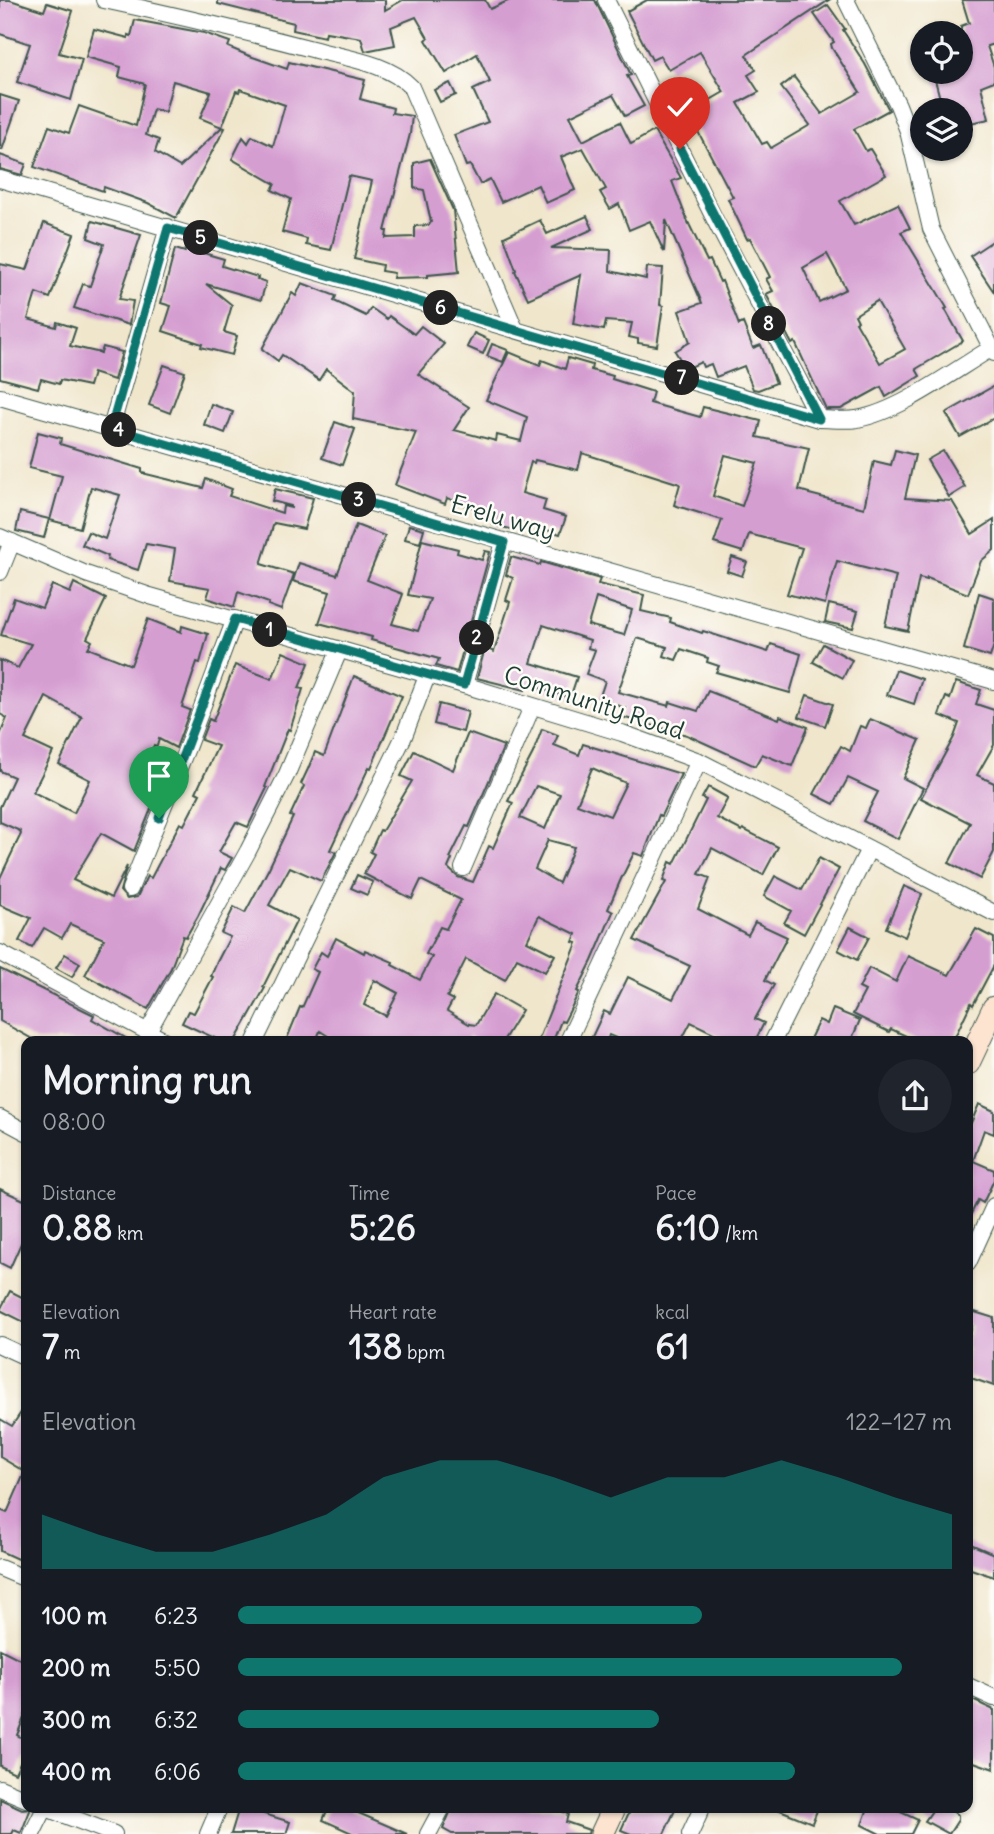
<!DOCTYPE html>
<meta charset="utf-8">
<style>
body{margin:0;font-family:Delius,sans-serif;background:#20242c;color:#f1f3f6;height:100vh;display:flex;flex-direction:column;font-size:26px;white-space:nowrap}
*{box-sizing:border-box;margin:0}
p{font-size:23px;color:#9ea1a6}
.icon{flex:none;width:38px;height:38px;fill:none;stroke:currentColor;stroke-width:2;stroke-linecap:round;stroke-linejoin:round}
.map{position:relative;flex:1;overflow:hidden}
.sheet{position:absolute;left:21px;top:1036px;width:952px;height:777px;display:flex;flex-direction:column;background:#171b24;border-radius:14px;box-shadow:0 2px 5px #0004}
.sheet>*{flex:none}
.controls{position:absolute;left:910px;top:21px;display:grid;gap:14px}
.controls a{display:grid;place-items:center;width:63px;height:63px;border-radius:50%;background:#171b24;box-shadow:0 2px 5px #0004;font-size:35px}
.pin{position:absolute;display:grid;place-items:center;width:60px;height:60px;color:#fff;margin:-72px -30px;border-radius:50% 50% 50% 0;rotate:-45deg;box-shadow:0 0 7px #0007}
.pin .icon{rotate:45deg}
.km{position:absolute;width:35px;height:35px;margin:-18px;border-radius:50%;background:#222;color:#fff;font-size:19px;line-height:35px;text-align:center}
.round{display:grid;place-items:center;flex:none;width:74px;height:74px;border-radius:37px;background:#20242c}
.overview{display:flex;align-items:center;justify-content:space-between;height:119px;padding:0 21px}
h1{font-size:38px;font-weight:800;line-height:52px}
.metrics{display:grid;grid-template-columns:repeat(3,1fr);gap:10px;height:119px;padding:7px 21px}
.metrics div{display:grid;align-content:center}
.metrics b{font-size:35px;font-weight:800}
.metrics small{font-size:19px;font-weight:400}
.metrics p{font-size:19px}
.chart{height:196px;padding:14px 21px}
.chart p{display:flex;justify-content:space-between}
.chart svg{width:100%;height:126px;margin-top:7px;fill:#0f766e;opacity:.7}
ul{padding:0 21px;list-style:none;font-size:23px}
li{display:grid;grid-template-columns:112px 84px 1fr;align-items:center;height:52px}
li i{height:18px;border-radius:9px;background:#0f766e}
.map>svg:first-child{display:block}
.building{fill:#d59ed1;fill-rule:evenodd}
.lines{fill:none;stroke-linecap:round;stroke-linejoin:round}
.street-casing{stroke:#3e564b;stroke-width:18}
.secondary-casing{stroke:#3e564b;stroke-width:25}
.street{stroke:#fff;stroke-width:16}
.secondary{stroke:#fde4d1;stroke-width:23}
.route-casing{stroke:#fff;stroke-width:14}
.route{stroke:#0f766e;stroke-width:9}
.labels{text-anchor:middle;stroke-width:5;stroke-linejoin:round;paint-order:stroke}
.street-label{font-size:24px;fill:#1f3d34;stroke:#fdfcf7}
</style>
<div class="map">
<svg width="994" height="1834" viewBox="0 0 994 1834">
<rect width="100%" height="100%" fill="#fdfcf7"/>
<filter id="ink" filterUnits="userSpaceOnUse"><feTurbulence type="fractalNoise" baseFrequency=".0143" numOctaves="2"/><feDisplacementMap in="SourceGraphic" scale="14" xChannelSelector="R" yChannelSelector="G"/><feConvolveMatrix kernelMatrix="1 2 1 2 8 2 1 2 1" color-interpolation-filters="sRGB"/></filter>
<filter id="wash" filterUnits="userSpaceOnUse"><feTurbulence type="fractalNoise" baseFrequency=".00686" numOctaves="4" result="noise"/><feDisplacementMap in="SourceGraphic" scale="28" xChannelSelector="R" yChannelSelector="G"/><feGaussianBlur stdDeviation="1.57" result="paint"/><feColorMatrix in="noise" values="0 0 0 0 0 0 0 0 0 0 0 0 0 0 0 0 0 1.4 0 .05"/><feComposite in="paint" operator="in"/></filter>
<g filter="url(#wash)">
<rect width="100%" height="100%" fill="#f0e6cc"/>
<g id="blocks">
<!-- building -->
<g class="building">
<path d="M0 0H10L44 11 47 3 73 11 59 53 82 59 71 100 17 82 30 44 0 34Z"/>
<path d="M218 0H385V10L403 0H485L490 9 510 0H595L631 75 627 76 644 106 625 116 613 95 570 116 583 141 620 122 631 144 654 131 681 178 672 181 688 222 707 261 710 260 720 282 722 281 739 325 743 323 753 348 761 345 776 383 758 390 753 389 744 366 716 377 711 364 703 367 701 362 686 369 675 351 690 342 679 311 702 303 666 220 664 252 650 221 629 230 619 204 610 209 600 192 606 189 583 148 561 157 575 190 546 203 538 185 501 202 490 179 480 184 470 165 466 166 454 135 488 122 473 90 490 82 477 54 446 73 426 40 428 38 416 17 391 27 395 45 365 51 361 38 326 32 325 37 293 30 294 23 218 4Z"/>
<path d="M647 0H829L746 55 756 70 748 75 759 92 738 103 762 144 767 142 771 148 810 125 781 87 794 77 822 114 860 92 832 48 831 44 834 42 814 14 828 5 845 29 843 30 865 64 889 110 854 129 866 151 870 149 886 175 840 201 854 225 898 204 910 228 901 232 947 308 945 309 963 341 916 369 920 376 886 397 881 387 841 409H826L795 342 792 344 766 294 773 291 766 279 770 277 750 238 747 239 728 199 733 197 688 113 724 92 700 52 669 70 660 56 652 60 627 11ZM827 254 846 289 819 302 803 268ZM877 301 905 349 880 363 856 322 858 321 855 315Z"/>
<path d="M962 0H994V44L987 46 994 67V81L981 86 989 119 961 125V110H943L933 72H961V26L969 23Z"/>
<path d="M135 20 204 33 230 42 228 47 247 55 287 69 289 62 365 80 360 99 393 108 392 113 412 116 410 134 385 231H387L386 238 415 237V226L429 225 431 222 424 190 414 188V163L430 159 453 210 459 272 428 275V277L393 278 394 273 381 271 382 265 354 259 372 181 349 176 331 250 306 245 307 239 282 232 291 199 272 190 275 184 232 159 243 137 248 143 252 136 273 146 285 105 240 89 239 92 236 91 222 127 225 128 176 218 148 203 104 187 103 191 34 167 49 126 69 133 79 106 136 126 145 84 119 77 121 67 86 57 94 29 128 38V35L131 36ZM173 81 211 92 200 118 222 127 180 167 155 152 159 140 146 135 153 109 165 112Z"/>
<path d="M450 83 456 95 440 102 434 90Z"/>
<path d="M0 95 19 101 2 150H0Z"/>
<path d="M0 155 26 164 22 175 0 169Z"/>
<path d="M587 216 593 229 551 248 611 250 610 271 646 279 647 267 663 268 660 305 663 306 657 346 638 343V339L629 337 632 323 606 321 604 330 573 324 581 275 528 299 515 271 516 270 504 237 540 220 547 234Z"/>
<path d="M92 221 141 235 119 299 133 301 129 325 74 308 83 284 90 286 104 244 88 238Z"/>
<path d="M44 223 74 234 50 298 36 293 28 319 56 327 57 322 76 328 70 346 101 353 103 347 122 352 114 380 93 373 89 386 60 380 59 384 41 379 38 388 0 378V264L27 270Z"/>
<path d="M994 240V292L970 256Z"/>
<path d="M186 248 224 259 222 266 258 277 257 279 266 282 261 300 206 284 232 305 224 332 237 336 232 355 201 347 202 344 163 331 171 306 161 303 175 249 185 252Z"/>
<path d="M302 283 336 296 334 301 366 316 371 308 387 319 389 316 414 334 421 326 444 344 418 374 469 407 454 430 496 441 497 435 521 441 527 417 486 400 509 352 540 365 542 360 565 369 568 358 592 365 591 370 613 376 612 379 653 392 650 403 700 417 703 407 761 421 757 437 809 448 799 490 809 493V494L864 508 874 461 891 465 895 450 915 455 905 498 952 501 972 534 994 520V550L981 561 968 594 927 578V580L919 578 908 631 885 626 896 576 837 561 825 604 787 594 802 548 749 534 743 552 714 543 722 520 674 505 680 484 582 453 578 470 535 460 534 463 531 462 522 493 546 500 543 510 566 517 560 534 517 521 515 530 493 525 496 516 447 498 445 504 395 485 416 432 353 419 355 391 326 369 319 380 282 355 278 361 262 349 292 293 296 296ZM725 455 757 463 742 506 713 496Z"/>
<path d="M474 333 489 340 483 354 467 347Z"/>
<path d="M492 344 508 350 503 362 487 356Z"/>
<path d="M164 365 185 372 170 413 149 405Z"/>
<path d="M994 386V418L960 437 946 413Z"/>
<path d="M211 404 233 412 225 433 204 425Z"/>
<path d="M335 422 355 429 342 465 322 458Z"/>
<path d="M38 432 61 438 60 444 142 469V473L203 488 206 479 232 489 229 496 282 513 283 506 291 508V506L272 501 275 489 313 498 304 529 274 523 261 564 294 574 281 610 268 605 269 603 238 592 234 607 207 598 210 588 170 581 175 549 146 544 138 570 107 560 108 556 82 545 88 532 105 539 120 495 91 487 80 528 50 520 62 476 29 468Z"/>
<path d="M943 451 965 487 949 497 927 460Z"/>
<path d="M20 512 49 519 44 538 16 531Z"/>
<path d="M356 525 385 536 367 580 403 594 392 624 418 631 430 599 408 595 422 540 458 549 457 553 482 560 485 551 490 552 457 672 436 666 439 659 371 640 372 637 319 623 330 592 293 581 299 563 337 575Z"/>
<path d="M409 525 424 529 420 543 405 539Z"/>
<path d="M511 557 540 565 541 562 600 579 598 584 644 595 641 611 671 618 670 622 702 633 703 631 768 652 771 644 801 654 790 693 716 672 719 666 707 662 708 658 681 649 676 660 664 656 667 647 637 638 618 692 669 706 670 702 698 711 708 691 779 719 780 716 808 727 792 766 762 754 755 766 687 735 622 717 625 708 599 699 605 681 586 674 595 650 588 648 590 640 543 625 531 663 577 677 570 698 526 684 525 690 477 678 485 648 494 652 510 602 506 600 513 578 506 575ZM596 598 632 610 624 635 588 625Z"/>
<path d="M732 557 747 562 742 576 727 571Z"/>
<path d="M74 583 106 599 87 638 92 641 88 648 131 665 148 619 181 632 182 626 208 634 200 663 197 662 182 707 190 710 176 748 159 739 157 746 154 745 144 769 163 779 134 851 101 833 73 880 111 898 127 866 120 891 127 899 137 897 147 876 151 878 180 823 184 825 200 794 196 792 218 746 201 740 209 719 213 721 235 665 272 679 283 652 309 663 299 688 303 689 290 730 288 729 265 787 267 788 248 827 236 822 219 852 232 858 225 870 221 868 198 916 186 937 183 936 171 968 148 1009 85 975 104 939 70 924 62 938 44 928 32 948 19 941 31 918 0 905V878L21 834 20 831 0 822V807L14 777 0 771V735L7 718 0 714V660L18 668 31 644 1 635 14 598 42 608 52 585 70 593ZM46 697 82 717 59 764 90 780 74 813 33 792 53 752 25 739Z"/>
<path d="M979 593 994 598V645L990 657 964 649Z"/>
<path d="M829 604 858 611 853 628 825 622Z"/>
<path d="M823 644 852 660 843 678 813 662Z"/>
<path d="M896 670 922 679 914 704 887 695Z"/>
<path d="M354 676 402 696 371 768 369 767 330 850 336 852 321 881 290 867 269 905 297 920 263 987 265 988 235 1041H221L182 1023 188 1011 194 1013 213 977 211 976 217 962 230 937 221 933 234 907 245 913 269 868 293 817 290 816 304 786 301 784 308 769 315 752 324 756Z"/>
<path d="M956 682 981 690 976 704 994 710V745L977 775 994 783V852L980 879 949 863 970 823 921 798 954 737 959 723 939 715 946 697 950 699Z"/>
<path d="M807 695 833 704 825 726 799 717Z"/>
<path d="M439 704 468 712 463 732 434 724Z"/>
<path d="M870 719 920 740 903 778 923 788 898 839 863 821 878 792 848 778 834 804 814 794 841 746 850 751 860 726 866 728Z"/>
<path d="M542 729 558 735 554 745 579 755 583 744 681 774 661 816 659 815 643 856 634 853 621 879 608 909 613 912 592 961 577 991 579 992 564 1022 561 1021 553 1041H538L577 943 573 942 576 934 539 916 527 941 555 955 545 972 517 958 505 980 466 959 447 997 453 1000 447 1011 469 1024 476 1025 494 994 522 1010 503 1041H480L469 1036 466 1041H336L320 1031 316 1041H286L300 1007 302 1008 318 972 312 969 321 952 327 956 336 938 364 953 365 950 393 962 392 965 420 980 432 957 426 954 440 927 446 929 461 900 421 880 412 899 364 874 374 854 370 852 380 830 382 831 412 781 401 776 414 751 453 770 468 733 504 746 469 827 466 826 450 858 452 859 448 868 458 877 473 882 489 846 493 848 513 803 508 801 533 753ZM592 768 626 783 610 816 577 804ZM536 786 560 794 545 829 520 818ZM548 840 574 847 559 883 535 869ZM374 980 398 993 386 1016 364 1005Z"/>
<path d="M708 787 728 798 717 818 742 831 743 829 778 847 763 875 712 848 699 874 710 878 698 909 748 935 755 922 787 937 765 980 774 985 755 1019 764 1023 755 1041H730L691 1022 681 1041H623L609 1035 607 1041H590L604 1011 610 1014 628 977 673 999 690 966 634 940 666 882 663 881 670 862 674 864 706 800 702 798Z"/>
<path d="M819 858 839 869 804 934 784 923 791 911 764 896 775 876 802 890Z"/>
<path d="M357 875 373 882 367 895 351 888Z"/>
<path d="M904 886 922 894 905 937 886 928Z"/>
<path d="M850 927 869 937 857 960 838 950Z"/>
<path d="M976 929 994 938V965L973 1005 971 1003 953 1041H917L891 1029 889 1032 853 1014 865 991 859 988 869 968 896 982 908 956 949 975Z"/>
<path d="M65 954 80 963 72 977 56 968Z"/>
<path d="M0 969 94 1015 92 1019 131 1041H36L0 1021Z"/>
<path d="M833 1009 860 1020 851 1041H809L819 1020 827 1024Z"/>
<path d="M979 1104 994 1111V1134L984 1130 973 1161 994 1170V1180L983 1203 978 1200 968 1220V1130Z"/>
<path d="M0 1189 26 1201V1232L10 1268 0 1263Z"/>
<path d="M10 1291 26 1299V1323L0 1310Z"/>
<path d="M968 1310 994 1318V1386L968 1377V1340L972 1326 968 1324Z"/>
<path d="M26 1405V1563L0 1551V1510L7 1513 25 1472 0 1457V1419L12 1426Z"/>
<path d="M968 1543 994 1554V1577L968 1568Z"/>
<path d="M0 1649 26 1662V1713L17 1735 26 1740V1750L15 1773 0 1766Z"/>
<path d="M968 1698 994 1710V1769L968 1760Z"/>
<path d="M0 1799 22 1809 31 1808 21 1833 14 1830 12 1834H0Z"/>
<path d="M239 1808H267L264 1814 290 1822 286 1834H231Z"/>
<path d="M328 1808H347L407 1834H354L323 1820Z"/>
<path d="M452 1808H564L563 1812 568 1814 566 1822 589 1830 588 1834H452L443 1829Z"/>
<path d="M631 1808H676L664 1834H631L621 1830Z"/>
<path d="M775 1808H818L812 1823Z"/>
<path d="M868 1808H892L918 1820 911 1834H880L862 1825Z"/>
<path d="M934 1808H947L958 1815V1820L949 1834 925 1821Z"/>
</g>
</g>
</g>
<g filter="url(#ink)">
<use href="#blocks" fill-opacity="0" stroke="#3e564b" stroke-width="2"/>
<g class="lines">
<defs>
<g id="street">
<path d="M104 0C174 15 243 31 312 49 344 58 387 62 411 87L515 329"/>
<path d="M606 0 717 224 819 419"/>
<path d="M846 0 898 105 908 131 931 229 994 353"/>
<path d="M0 179 819 419C831 419 845 421 857 419 901 411 953 371 992 348"/>
<path d="M0 397 994 681"/>
<path d="M111 428 168 227"/>
<path d="M0 537 86 574 150 596 464 685 622 733 699 761 994 913"/>
<path d="M0 572 12 542"/>
<path d="M464 685 504 542"/>
<path d="M463 868 532 707"/>
<path d="M130 889 187 748 235 619"/>
<path d="M0 953 165 1041"/>
<path d="M147 1033 248 851 287 774 339 651"/>
<path d="M255 1041 404 736 427 676"/>
<path d="M568 1041 699 761"/>
<path d="M773 1041 869 849"/>
<path d="M0 1118 26 1132"/>
<path d="M968 1263 994 1206"/>
<path d="M0 1345 26 1357"/>
<path d="M0 1568 26 1579"/>
<path d="M968 1686 994 1698"/>
<path d="M0 1788 26 1799"/>
<path d="M46 1808 114 1834"/>
<path d="M32 1834 45 1808"/>
<path d="M208 1834 219 1808"/>
<path d="M428 1834 442 1808"/>
<path d="M690 1834 702 1808"/>
</g>
<g id="secondary">
<path d="M968 1063 994 1008"/>
<path d="M602 1834 614 1808"/>
</g>
</defs>
<!-- street casing -->
<use href="#street" class="street-casing"/>
<!-- secondary casing -->
<use href="#secondary" class="secondary-casing"/>
<!-- street -->
<use href="#street" class="street"/>
<!-- secondary -->
<use href="#secondary" class="secondary"/>
</g>
</g>
<g class="lines" filter="url(#ink)">
<defs>
<path id="route" d="M159 818 235 619 464 685 504 542 111 428 168 228 819 419 680 149"/>
</defs>
<!-- route casing -->
<use href="#route" class="route-casing"/>
<!-- route -->
<use href="#route" class="route"/>
</g>
<g class="labels">
<!-- street labels -->
<g class="street-label">
<text transform="translate(503 518) rotate(16)" y="8">Erelu way</text>
<text transform="translate(594 703) rotate(18)" y="8">Community Road</text>
</g>
</g>
</svg>
<div class="controls">
<a><svg class="icon" aria-label="locate" viewBox="0 0 24 24"><circle cx="12" cy="12" r="6"/><path d="M12 2v4M12 18v4M2 12h4M18 12h4"/></svg></a>
<a><svg class="icon" aria-label="layers" viewBox="0 0 24 24"><path d="M12 4l9 5-9 5-9-5zM3 14l9 5 9-5"/></svg></a>
</div>
<div class="pin" style="left:159px;top:818px;background:#1e9e55"><svg class="icon" aria-label="arrive" viewBox="0 0 24 24"><path d="M6 21V4h12l-3 4 3 4H6"/></svg></div>
<div class="pin" style="left:680px;top:149px;background:#d93025"><svg class="icon" aria-label="check" viewBox="0 0 24 24"><path d="M5 12l5 5 9-10"/></svg></div>
<b class="km" style="left:270px;top:630px">1</b>
<b class="km" style="left:477px;top:638px">2</b>
<b class="km" style="left:359px;top:500px">3</b>
<b class="km" style="left:119px;top:430px">4</b>
<b class="km" style="left:201px;top:238px">5</b>
<b class="km" style="left:441px;top:308px">6</b>
<b class="km" style="left:682px;top:378px">7</b>
<b class="km" style="left:769px;top:324px">8</b>
<section class="sheet">
<div class="overview"><div><h1>Morning run</h1><p>08:00</p></div><a class="round"><svg class="icon" aria-label="share" viewBox="0 0 24 24"><path d="M12 15V3M7 8l5-5 5 5M5 13v7h14v-7"/></svg></a></div>
<div class="metrics">
<div><p>Distance</p><b>0.88<small> km</small></b></div>
<div><p>Time</p><b>5:26</b></div>
<div><p>Pace</p><b>6:10<small> /km</small></b></div>
</div>
<div class="metrics">
<div><p>Elevation</p><b>7<small> m</small></b></div>
<div><p>Heart rate</p><b>138<small> bpm</small></b></div>
<div><p>kcal</p><b>61</b></div>
</div>
<div class="chart"><p><span>Elevation</span>122–127 m</p>
<svg viewBox="0 0 160 44" preserveAspectRatio="none"><path d="M0 44V25L10 32L20 38L30 38L40 32L50 25L60 12L70 6L80 6L90 12L100 19L110 12L120 12L130 6L140 12L150 19L160 25V44z"/></svg>
</div>
<ul>
<li><b>100 m</b>6:23<i style="width:65%"></i></li>
<li><b>200 m</b>5:50<i style="width:93%"></i></li>
<li><b>300 m</b>6:32<i style="width:59%"></i></li>
<li><b>400 m</b>6:06<i style="width:78%"></i></li>
</ul>
</section>
</div>
